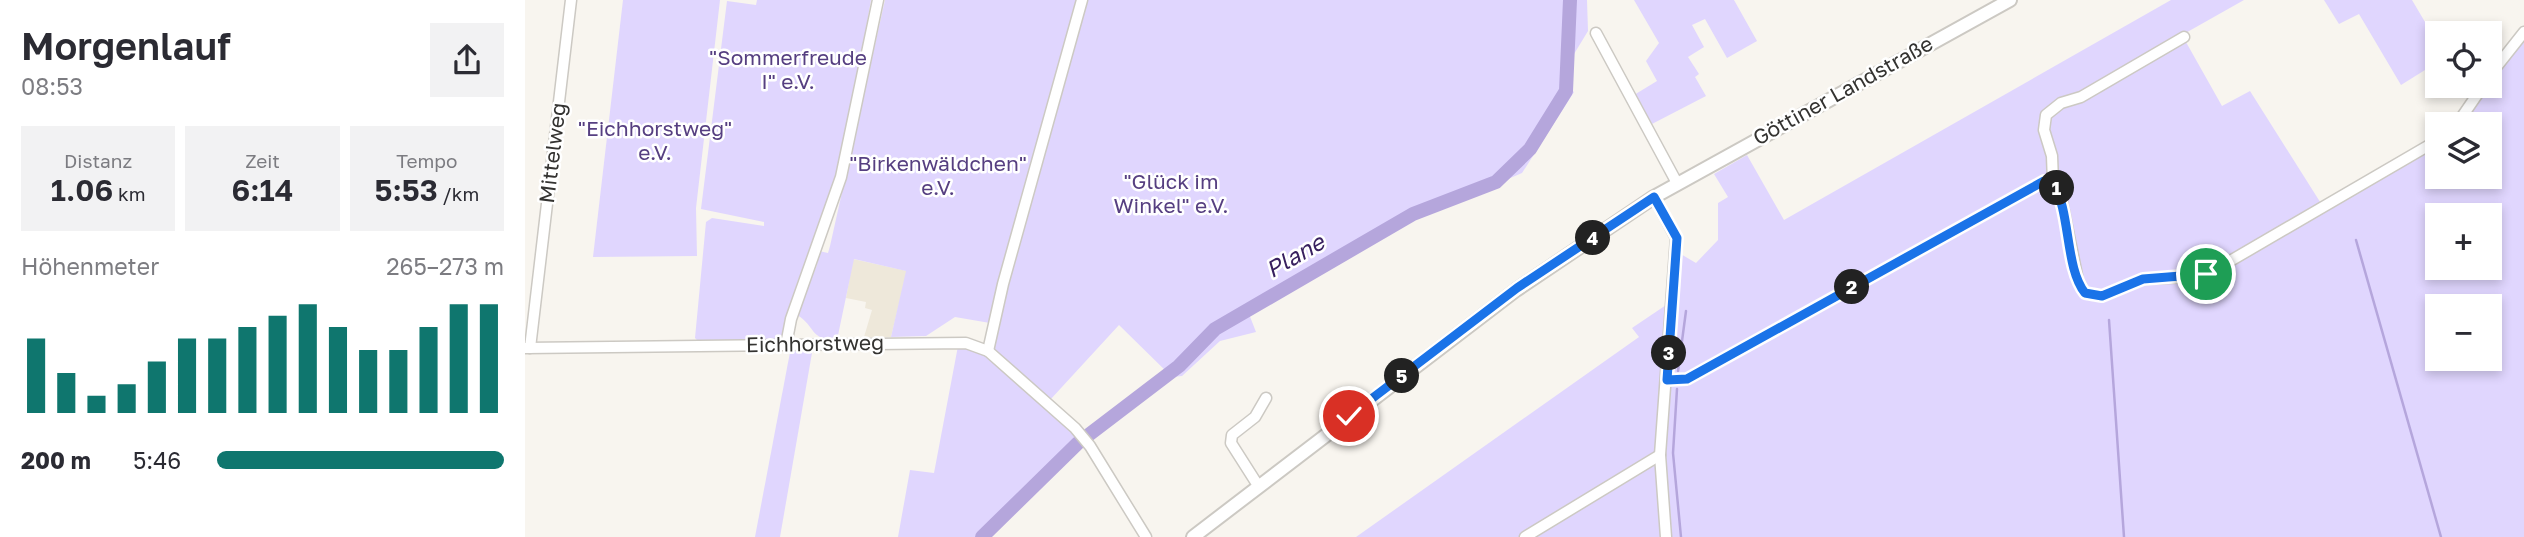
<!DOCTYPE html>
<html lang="de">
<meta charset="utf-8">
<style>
body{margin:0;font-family:"Golos Text",sans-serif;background:#f2f2f3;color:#2b2b33;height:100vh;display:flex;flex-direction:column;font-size:26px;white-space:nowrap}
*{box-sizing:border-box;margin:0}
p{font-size:23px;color:#7c7c81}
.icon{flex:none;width:38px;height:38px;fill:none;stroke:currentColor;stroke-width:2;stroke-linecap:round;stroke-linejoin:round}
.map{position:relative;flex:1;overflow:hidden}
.drawer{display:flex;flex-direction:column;background:#fff;width:525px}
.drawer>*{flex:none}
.tools{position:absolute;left:1900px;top:21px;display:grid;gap:14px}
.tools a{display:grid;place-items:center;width:77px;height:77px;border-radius:0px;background:#fff;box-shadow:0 4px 10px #0003;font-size:35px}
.pin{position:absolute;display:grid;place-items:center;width:60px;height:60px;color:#fff;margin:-30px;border:4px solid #fff;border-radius:50%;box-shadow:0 2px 7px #0007}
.km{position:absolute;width:35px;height:35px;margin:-18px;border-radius:50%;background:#222;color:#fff;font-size:19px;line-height:35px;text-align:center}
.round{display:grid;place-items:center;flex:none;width:74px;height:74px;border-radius:0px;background:#f2f2f3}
.head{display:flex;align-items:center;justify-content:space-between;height:119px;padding:0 21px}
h1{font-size:38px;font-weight:600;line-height:52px}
.stats{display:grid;grid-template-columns:repeat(3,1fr);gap:10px;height:119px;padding:7px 21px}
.stats div{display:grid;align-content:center;border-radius:0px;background:#f2f2f3;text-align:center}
.stats b{font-size:30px;font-weight:600}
.stats small{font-size:19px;font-weight:400}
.stats p{font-size:19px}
.chart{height:196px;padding:14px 21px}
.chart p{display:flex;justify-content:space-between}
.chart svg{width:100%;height:126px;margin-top:7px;stroke:#0f766e;stroke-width:6}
ul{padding:0 21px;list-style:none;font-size:23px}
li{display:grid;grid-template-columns:112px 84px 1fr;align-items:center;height:52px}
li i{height:18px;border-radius:9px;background:#0f766e}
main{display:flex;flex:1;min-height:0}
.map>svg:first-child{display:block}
.built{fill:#eee8da}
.green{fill:#e0d6fe;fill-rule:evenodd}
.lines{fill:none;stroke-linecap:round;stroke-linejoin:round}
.stream{stroke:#b5a6dc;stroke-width:2.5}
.river{stroke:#b5a6dc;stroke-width:14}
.minor-casing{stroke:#ccc9c3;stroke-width:13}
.tertiary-casing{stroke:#ccc9c3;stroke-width:16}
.minor{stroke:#fff;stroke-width:10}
.tertiary{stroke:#fff;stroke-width:12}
.route-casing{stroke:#fff;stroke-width:14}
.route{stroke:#1a73e8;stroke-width:9}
.labels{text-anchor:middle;stroke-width:5;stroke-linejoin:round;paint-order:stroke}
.park-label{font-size:21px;fill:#563f81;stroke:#fff}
.street-label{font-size:21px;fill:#343331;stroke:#fff}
.water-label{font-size:23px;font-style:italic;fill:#38205f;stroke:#fff}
</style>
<main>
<section class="drawer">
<div class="head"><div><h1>Morgenlauf</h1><p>08:53</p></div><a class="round"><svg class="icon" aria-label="share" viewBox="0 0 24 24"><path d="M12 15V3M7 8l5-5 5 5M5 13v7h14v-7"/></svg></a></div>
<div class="stats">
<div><p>Distanz</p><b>1.06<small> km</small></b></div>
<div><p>Zeit</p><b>6:14</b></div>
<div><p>Tempo</p><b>5:53<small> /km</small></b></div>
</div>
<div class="chart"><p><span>Höhenmeter</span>265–273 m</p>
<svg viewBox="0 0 160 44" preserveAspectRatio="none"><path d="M5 44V18M15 44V30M25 44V38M35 44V34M45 44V26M55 44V18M65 44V18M75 44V14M85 44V10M95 44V6M105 44V14M115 44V22M125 44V22M135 44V14M145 44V6M155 44V6"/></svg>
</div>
<ul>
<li><b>200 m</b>5:46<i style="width:100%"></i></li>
</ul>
</section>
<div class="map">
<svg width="1999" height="537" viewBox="0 0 1999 537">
<rect width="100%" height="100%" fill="#f8f5ef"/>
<!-- built -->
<path class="built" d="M328 259 382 271 366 337H339L347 310 340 308 341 302 321 298Z"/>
<!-- green -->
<g class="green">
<path d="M98 0H195L171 208 172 256 68 257Z"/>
<path d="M232 0H346L316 169 272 283 257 339 175 343 170 338 181 222 187 218 239 226V222L176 209 202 1 231 5Z"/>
<path d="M360 0H553L465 323 430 317 401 336 366 337 381 271 329 259 312 340C284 340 291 326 272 315L292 265 294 251 303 253 305 246Z"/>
<path d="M560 0H1062L1063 31 1046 59 1043 88 1049 92 997 173 884 222 808 262 724 314 731 332 695 341 657 376 647 377 594 325 525 400 466 350 471 323Z"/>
<path d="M1109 0H1209L1232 41 1202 58 1180 19 1167 25 1179 47 1163 57 1174 74 1170 77 1181 96 1125 125 1109 95 1132 81 1121 61 1134 43Z"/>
<path d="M1646 0H1719L1657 35 1697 106 1725 91 1797 205 1913 145V177H1965V124H1936L1999 37V537H831L1114 337 1107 328 1150 299 1154 253 1171 263 1193 240V203L1203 197 1189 174 1222 155 1259 220ZM1913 215H1965V268H1913ZM1913 306H1965V359H1913Z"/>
<path d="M1799 0H1887L1913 44 1915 86 1911 88 1900 70 1876 85 1834 14 1814 24Z"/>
<path d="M433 346 458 354 557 442 459 537H373L385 470 409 473Z"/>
<path d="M266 347H288L255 537H230Z"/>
</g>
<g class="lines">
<!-- stream -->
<g class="stream">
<path d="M1831 240 1916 537"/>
<path d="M1584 320 1599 537"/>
<path d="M1153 371 1161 311"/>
<path d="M1152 389 1148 453 1156 537"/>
</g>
<!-- river -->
<path class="river" d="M457 537 553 443 654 366 690 329 888 214 971 182 1005 149 1041 91 1045 0"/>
<defs>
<g id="minor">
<path d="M1071 33 1152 183"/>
<path d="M1659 37 1556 97 1536 103 1521 115 1519 130 1527 156 1528 182 1536 197 1553 280 1560 293 1577 296 1618 279 1662 277 1688 271 1913 140"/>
<path d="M1965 75 1999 32"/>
<path d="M1932 124 1958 86"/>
<path d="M1129 197 1151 238 1135 455 1141 537"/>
<path d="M261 345 266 319 316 177 353 0"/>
<path d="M0 348 441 343 463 351 550 428 565 446 621 537"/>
<path d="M5 348 46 0"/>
<path d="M463 351 478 284 557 0"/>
<path d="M1142 380 1162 379 1508 187 1519 181 1528 182"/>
<path d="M734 487 706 443 707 435 730 417 741 398"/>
<path d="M1000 537 1135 455"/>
</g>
<path id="tertiary" d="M668 537 991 290 1129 197 1485 0"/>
</defs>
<!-- minor casing -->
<use href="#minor" class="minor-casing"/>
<!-- tertiary casing -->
<use href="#tertiary" class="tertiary-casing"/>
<!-- minor -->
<use href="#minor" class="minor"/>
<!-- tertiary -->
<use href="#tertiary" class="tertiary"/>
</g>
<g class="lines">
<defs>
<path id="route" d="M824 416 992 288 1129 197 1152 238 1142 380 1162 379 1519 181 1528 182C1546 213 1540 268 1560 293L1577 296 1618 279 1681 274"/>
</defs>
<!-- route casing -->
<use href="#route" class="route-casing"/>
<!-- route -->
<use href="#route" class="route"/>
</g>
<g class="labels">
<!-- park labels -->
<g class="park-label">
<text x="263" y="65">"Sommerfreude<tspan x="263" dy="24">I" e.V.</tspan></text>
<text x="130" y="136">"Eichhorstweg"<tspan x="130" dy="24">e.V.</tspan></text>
<text x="413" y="171">"Birkenwäldchen"<tspan x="413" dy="24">e.V.</tspan></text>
<text x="646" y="189">"Glück im<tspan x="646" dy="24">Winkel" e.V.</tspan></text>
</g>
<!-- street labels -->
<g class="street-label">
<text transform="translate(1318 91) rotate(-29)" y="7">Göttiner Landstraße</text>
<text transform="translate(28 153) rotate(-83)" y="7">Mittelweg</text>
<text transform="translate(290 344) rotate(-1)" y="7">Eichhorstweg</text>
</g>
<!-- water labels -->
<g class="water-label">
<text transform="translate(770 256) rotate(-30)" y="8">Plane</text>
</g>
</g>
</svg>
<div class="tools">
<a><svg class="icon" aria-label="locate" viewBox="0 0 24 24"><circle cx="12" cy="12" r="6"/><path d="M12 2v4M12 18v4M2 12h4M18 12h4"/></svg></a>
<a><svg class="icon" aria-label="layers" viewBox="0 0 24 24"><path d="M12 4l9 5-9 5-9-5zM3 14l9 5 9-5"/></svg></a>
<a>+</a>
<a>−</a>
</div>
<div class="pin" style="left:1681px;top:274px;background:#1e9e55"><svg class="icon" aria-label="arrive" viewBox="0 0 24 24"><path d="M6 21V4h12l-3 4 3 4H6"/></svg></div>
<div class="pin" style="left:824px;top:416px;background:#d93025"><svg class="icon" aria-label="check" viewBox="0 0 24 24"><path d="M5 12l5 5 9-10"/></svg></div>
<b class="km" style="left:1532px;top:188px">1</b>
<b class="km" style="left:1327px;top:287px">2</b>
<b class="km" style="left:1144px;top:353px">3</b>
<b class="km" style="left:1068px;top:238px">4</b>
<b class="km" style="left:877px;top:376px">5</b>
</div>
</main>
